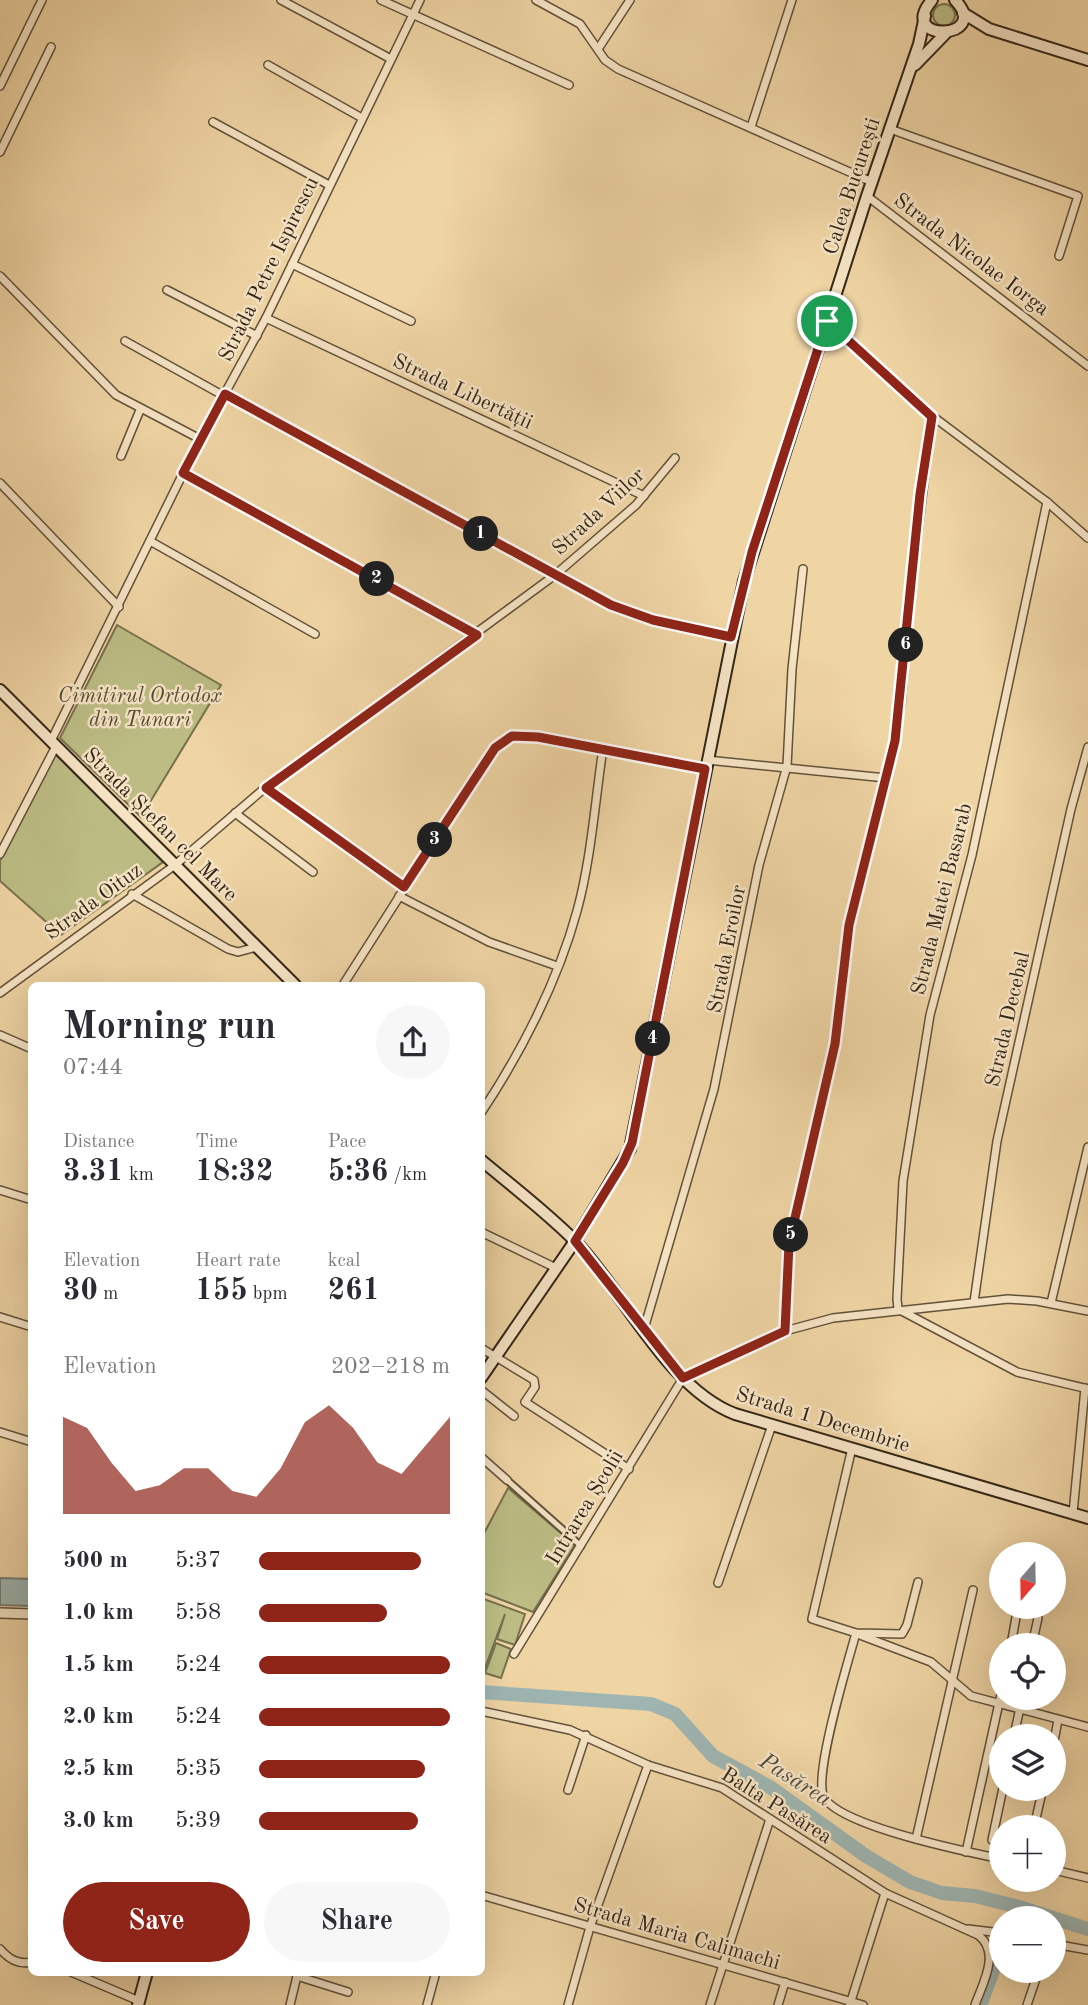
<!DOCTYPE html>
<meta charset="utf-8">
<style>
body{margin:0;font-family:"Old Standard TT",serif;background:#f7f7f7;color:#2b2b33;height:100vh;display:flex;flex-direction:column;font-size:26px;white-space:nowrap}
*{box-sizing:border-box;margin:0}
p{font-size:23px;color:#7c7c81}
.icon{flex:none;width:38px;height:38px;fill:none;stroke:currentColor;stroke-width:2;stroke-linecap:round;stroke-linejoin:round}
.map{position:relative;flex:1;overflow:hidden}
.side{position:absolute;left:28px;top:982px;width:457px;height:994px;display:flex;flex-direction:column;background:#fff;border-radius:10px;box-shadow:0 7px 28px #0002}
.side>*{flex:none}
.needle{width:46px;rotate:200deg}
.controls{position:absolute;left:989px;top:1542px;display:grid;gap:14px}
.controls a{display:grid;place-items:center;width:77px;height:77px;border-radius:50%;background:#fff;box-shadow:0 7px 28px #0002;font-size:35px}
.pin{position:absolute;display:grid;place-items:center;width:60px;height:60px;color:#fff;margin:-30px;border:4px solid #fff;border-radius:50%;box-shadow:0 2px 7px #0007}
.km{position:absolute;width:35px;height:35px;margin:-18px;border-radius:50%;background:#222;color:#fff;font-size:19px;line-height:35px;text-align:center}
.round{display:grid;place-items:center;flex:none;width:74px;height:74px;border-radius:37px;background:#f7f7f7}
.summary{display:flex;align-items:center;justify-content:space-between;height:119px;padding:0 35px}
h1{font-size:38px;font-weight:700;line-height:52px}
.metrics{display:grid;grid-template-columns:repeat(3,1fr);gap:10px;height:119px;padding:7px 35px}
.metrics div{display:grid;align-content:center}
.metrics b{font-size:30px;font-weight:700}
.metrics small{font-size:19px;font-weight:400}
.metrics p{font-size:19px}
.chart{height:196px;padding:14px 35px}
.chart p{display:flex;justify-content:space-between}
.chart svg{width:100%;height:126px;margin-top:7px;fill:#8f2418;opacity:.7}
.primary-button{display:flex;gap:14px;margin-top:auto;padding:14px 35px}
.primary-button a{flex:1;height:80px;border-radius:42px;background:#8f2418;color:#fff;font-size:28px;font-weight:700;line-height:80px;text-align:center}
.primary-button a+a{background:#f7f7f7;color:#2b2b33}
ul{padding:0 35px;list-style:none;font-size:23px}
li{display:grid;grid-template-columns:112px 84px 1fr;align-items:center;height:52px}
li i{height:18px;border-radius:9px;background:#8f2418}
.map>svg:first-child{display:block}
.green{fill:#bcbc84;stroke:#78714e;stroke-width:2}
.water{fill:#9eb5b1;stroke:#737c73;stroke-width:2}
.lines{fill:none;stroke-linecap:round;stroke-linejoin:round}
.canal{stroke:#9eb5b1;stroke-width:9}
.river{stroke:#9eb5b1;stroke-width:14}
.pedestrian-casing{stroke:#62523a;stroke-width:9}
.minor-casing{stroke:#62523a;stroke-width:10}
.tertiary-casing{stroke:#62523a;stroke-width:12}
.secondary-casing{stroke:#332617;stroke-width:14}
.pedestrian{stroke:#f5e3c4;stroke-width:5}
.minor{stroke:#f5e3c4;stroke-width:7}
.tertiary{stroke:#f5e3c4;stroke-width:9}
.secondary{stroke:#f5e3c4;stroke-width:10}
.route-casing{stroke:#fff;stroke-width:14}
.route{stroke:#8f2418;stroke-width:9}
.labels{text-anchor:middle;stroke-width:5;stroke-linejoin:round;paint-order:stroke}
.street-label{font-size:21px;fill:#332617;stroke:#f5e3c4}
.park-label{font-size:21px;font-style:italic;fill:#554c32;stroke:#f5e3c4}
.water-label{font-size:23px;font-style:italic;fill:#4e4a3e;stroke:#f5e3c4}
</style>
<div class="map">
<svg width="1088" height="2005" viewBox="0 0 1088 2005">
<rect width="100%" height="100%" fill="#efd4a4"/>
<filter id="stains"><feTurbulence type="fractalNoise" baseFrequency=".00286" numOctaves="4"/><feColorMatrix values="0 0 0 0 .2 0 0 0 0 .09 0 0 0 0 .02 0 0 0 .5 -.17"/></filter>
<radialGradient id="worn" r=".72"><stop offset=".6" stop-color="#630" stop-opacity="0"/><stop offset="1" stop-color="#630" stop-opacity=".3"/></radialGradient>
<!-- green -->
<g class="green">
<circle cx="944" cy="15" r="11"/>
<path d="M117 625 221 685 141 817 60 738Z"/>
<path d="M54 753 163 862 61 935 0 881V861Z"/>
<path d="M508 1488 575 1545 533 1612 481 1592V1539Z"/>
<path d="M481 1598 525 1614 515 1645 497 1639 505 1614 482 1676Z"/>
<path d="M496 1643 511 1649 501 1678 485 1673Z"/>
</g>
<!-- water -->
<path class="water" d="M0 1578 31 1579V1606L0 1605Z"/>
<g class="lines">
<!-- canal -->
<g class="canal">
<path d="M1015 1918 1019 1907"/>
<path d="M983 2005 1001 1956"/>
</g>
<!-- river -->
<path class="river" d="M481 1692 651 1704 675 1714 713 1756 770 1787 866 1856 910 1882 942 1893 975 1896 1019 1907 1088 1929"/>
<defs>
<path id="pedestrian" d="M507 1480 581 1546"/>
<g id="minor">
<path d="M281 0 391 59"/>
<path d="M381 0 569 85"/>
<path d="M536 0 580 24 605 60 618 69 872 182"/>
<path d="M598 49 630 0"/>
<path d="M268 65 362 118"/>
<path d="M0 86 42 0"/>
<path d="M213 122 329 185"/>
<path d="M751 127 792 0"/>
<path d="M890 129 1078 196 1059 256"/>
<path d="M0 152 51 47"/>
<path d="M867 196 1088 366"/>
<path d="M292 264 411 321"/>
<path d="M0 276 116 395 200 439"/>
<path d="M167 290 257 336"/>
<path d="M266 318 644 496"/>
<path d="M827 321 915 403 1047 502 1088 538"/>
<path d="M125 341 224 396"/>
<path d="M225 394 611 605 653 620 731 637"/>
<path d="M121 456 140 410"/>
<path d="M183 473 477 635"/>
<path d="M0 483 119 607"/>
<path d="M1047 502 972 855 930 1015 903 1181 897 1299 898 1309 1017 1372 1088 1389"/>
<path d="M150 541 315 634"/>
<path d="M51 741 200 439 266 318 420 0"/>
<path d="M707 760 886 778"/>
<path d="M266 787 404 887"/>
<path d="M235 813 313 872"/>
<path d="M0 854 56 746"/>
<path d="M132 894 228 949 238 952 256 947"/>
<path d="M399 896 489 942 557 966"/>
<path d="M343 985 494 748 511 736 538 737 705 769"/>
<path d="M0 993 175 865 266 787 555 575 636 505 675 458"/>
<path d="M0 1035 32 1049"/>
<path d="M481 1113C521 1053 558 981 577 911 591 860 595 802 603 748"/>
<path d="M0 1190 32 1200"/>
<path d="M481 1232 556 1268"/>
<path d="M974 1302 997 1141 1071 809 1088 747"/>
<path d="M1051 1303 1088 1147"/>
<path d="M0 1317 32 1327"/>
<path d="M644 1329 714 1089 759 865 787 766 792 669 803 569"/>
<path d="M785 1331 789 1243 835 1043 849 925 886 778 901 704 909 604 932 417"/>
<path d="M481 1348 534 1380 535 1387 525 1402 629 1469"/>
<path d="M481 1390 514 1416"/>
<path d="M0 1432 32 1442"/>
<path d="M852 1448 812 1619 856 1633 902 1634 907 1625 918 1582"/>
<path d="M481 1457 507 1480"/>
<path d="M1073 1513 1085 1388"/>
<path d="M718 1583 772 1425"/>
<path d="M856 1633C848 1662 815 1770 823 1795 834 1825 968 1852 1001 1859"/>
<path d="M860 1635 931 1662 971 1696 1088 1727"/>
<path d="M1011 1645 1018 1606"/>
<path d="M1032 1645 1038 1618"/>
<path d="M514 1654 683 1378 785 1331 833 1318 1008 1299 1037 1301 1088 1311"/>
<path d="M481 1711 570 1730 648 1765 722 1788 885 1893 978 1935C1001 1952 983 1983 975 2005"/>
<path d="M1014 1736 1022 1698"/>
<path d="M1054 1741 1058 1720"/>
<path d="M568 1790 586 1735"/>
<path d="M1034 1827 1043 1788"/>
<path d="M916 1839 973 1590"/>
<path d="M992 1840 1003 1788"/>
<path d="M966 1852 1001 1694"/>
<path d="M1054 1870 1088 1878"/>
<path d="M481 1895 863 2005"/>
<path d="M968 1929 1001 1933"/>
<path d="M1054 1944 1088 1950"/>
<path d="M0 1949C9 1959 18 1965 32 1962"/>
<path d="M71 1972 139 2001"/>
<path d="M297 1976 348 1992"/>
<path d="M850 2004 885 1893"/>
<path d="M290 2005 298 1972"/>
<path d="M427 2005 436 1972"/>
<path d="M568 2005 590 1927 648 1765"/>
<path d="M710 2005 770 1819"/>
<path d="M778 2005 785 1982"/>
<path d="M1027 2005 1039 1970"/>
</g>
<path id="tertiary" d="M0 1613 32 1614"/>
<g id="secondary">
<path d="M932 0C895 44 993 40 955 0"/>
<path d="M963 13 989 29 1088 60"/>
<path d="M915 65 945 34"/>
<path d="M0 690 295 985"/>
<path d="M481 1160C512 1186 545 1211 574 1240 624 1292 667 1388 735 1414L1088 1518"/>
<path d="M481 1378 575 1241 630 1149 744 581 867 196 919 44 925 16"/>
<path d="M138 2005 147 1972"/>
</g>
</defs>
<!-- pedestrian casing -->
<use href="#pedestrian" class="pedestrian-casing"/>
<!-- minor casing -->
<use href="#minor" class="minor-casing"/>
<!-- tertiary casing -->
<use href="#tertiary" class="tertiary-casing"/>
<!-- secondary casing -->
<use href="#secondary" class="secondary-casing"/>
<!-- pedestrian -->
<use href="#pedestrian" class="pedestrian"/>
<!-- minor -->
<use href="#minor" class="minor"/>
<!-- tertiary -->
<use href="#tertiary" class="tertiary"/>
<!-- secondary -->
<use href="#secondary" class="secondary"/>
</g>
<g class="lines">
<defs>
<path id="route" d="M827 321 932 417 920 494 895 741 849 925 835 1044 789 1244 785 1331 683 1378 575 1241 623 1163 632 1143 705 769 538 737 512 736 495 748 404 887 266 788 477 635 183 473 225 394 611 605 653 620 731 637 752 552Z"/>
</defs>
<!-- route casing -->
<use href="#route" class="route-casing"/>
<!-- route -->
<use href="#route" class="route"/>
</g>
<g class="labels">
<!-- street labels -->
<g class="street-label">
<text transform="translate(851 186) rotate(-72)" y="7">Calea București</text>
<text transform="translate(972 254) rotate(37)" y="7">Strada Nicolae Iorga</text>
<text transform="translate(268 269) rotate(-64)" y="7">Strada Petre Ispirescu</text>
<text transform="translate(463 391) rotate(25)" y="7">Strada Libertății</text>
<text transform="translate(598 511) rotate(-43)" y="7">Strada Viilor</text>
<text transform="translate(161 824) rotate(45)" y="7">Strada Ștefan cel Mare</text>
<text transform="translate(941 899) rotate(-76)" y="7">Strada Matei Basarab</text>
<text transform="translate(93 901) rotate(-36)" y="7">Strada Oituz</text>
<text transform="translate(726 949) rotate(-79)" y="7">Strada Eroilor</text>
<text transform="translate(1007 1019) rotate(-77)" y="7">Strada Decebal</text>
<text transform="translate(823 1419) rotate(17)" y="7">Strada 1 Decembrie</text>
<text transform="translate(584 1507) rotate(-59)" y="7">Intrarea Școlii</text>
<text transform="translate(777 1805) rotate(32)" y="7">Balta Pasărea</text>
<text transform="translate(677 1933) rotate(16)" y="7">Strada Maria Calimachi</text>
</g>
<!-- park labels -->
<g class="park-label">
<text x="140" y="702">Cimitirul Ortodox<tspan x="140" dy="24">din Tunari</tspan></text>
</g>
<!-- water labels -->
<g class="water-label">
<text transform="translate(796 1779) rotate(32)" y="8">Pasărea</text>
</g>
</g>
<rect width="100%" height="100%" filter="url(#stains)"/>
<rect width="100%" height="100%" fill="url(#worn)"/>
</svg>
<div class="controls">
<a><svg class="needle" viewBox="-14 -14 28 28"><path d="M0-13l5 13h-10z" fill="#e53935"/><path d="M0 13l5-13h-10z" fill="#7c7c81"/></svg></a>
<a><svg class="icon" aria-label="locate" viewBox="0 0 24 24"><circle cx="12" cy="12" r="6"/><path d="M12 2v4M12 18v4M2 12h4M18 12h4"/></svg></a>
<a><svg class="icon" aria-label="layers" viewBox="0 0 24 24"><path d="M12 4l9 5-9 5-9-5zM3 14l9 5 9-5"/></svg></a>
<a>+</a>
<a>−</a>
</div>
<div class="pin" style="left:827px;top:321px;background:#1e9e55"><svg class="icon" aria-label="arrive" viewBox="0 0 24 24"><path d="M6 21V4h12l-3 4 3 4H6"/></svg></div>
<b class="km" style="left:481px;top:534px">1</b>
<b class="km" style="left:377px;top:579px">2</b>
<b class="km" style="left:435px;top:840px">3</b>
<b class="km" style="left:653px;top:1039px">4</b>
<b class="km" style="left:791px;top:1235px">5</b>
<b class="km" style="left:906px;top:645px">6</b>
<section class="side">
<div class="summary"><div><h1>Morning run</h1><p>07:44</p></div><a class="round"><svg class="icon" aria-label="share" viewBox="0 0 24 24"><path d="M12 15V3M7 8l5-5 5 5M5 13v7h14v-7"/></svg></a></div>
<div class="metrics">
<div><p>Distance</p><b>3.31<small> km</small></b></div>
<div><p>Time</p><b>18:32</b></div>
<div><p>Pace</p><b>5:36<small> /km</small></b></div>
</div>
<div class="metrics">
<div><p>Elevation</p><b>30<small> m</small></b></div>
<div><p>Heart rate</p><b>155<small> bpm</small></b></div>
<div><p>kcal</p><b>261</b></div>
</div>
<div class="chart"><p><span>Elevation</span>202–218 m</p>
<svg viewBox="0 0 160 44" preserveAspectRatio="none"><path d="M0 44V10L10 14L20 26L30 36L40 34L50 28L60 28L70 36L80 38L90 28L100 12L110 6L120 14L130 26L140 30L150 20L160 10V44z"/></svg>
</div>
<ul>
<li><b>500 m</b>5:37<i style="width:85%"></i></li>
<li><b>1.0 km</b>5:58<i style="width:67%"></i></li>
<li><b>1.5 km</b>5:24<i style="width:100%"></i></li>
<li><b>2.0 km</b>5:24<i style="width:100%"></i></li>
<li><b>2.5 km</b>5:35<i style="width:87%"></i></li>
<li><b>3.0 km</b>5:39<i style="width:83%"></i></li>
</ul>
<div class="primary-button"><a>Save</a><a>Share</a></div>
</section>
</div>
